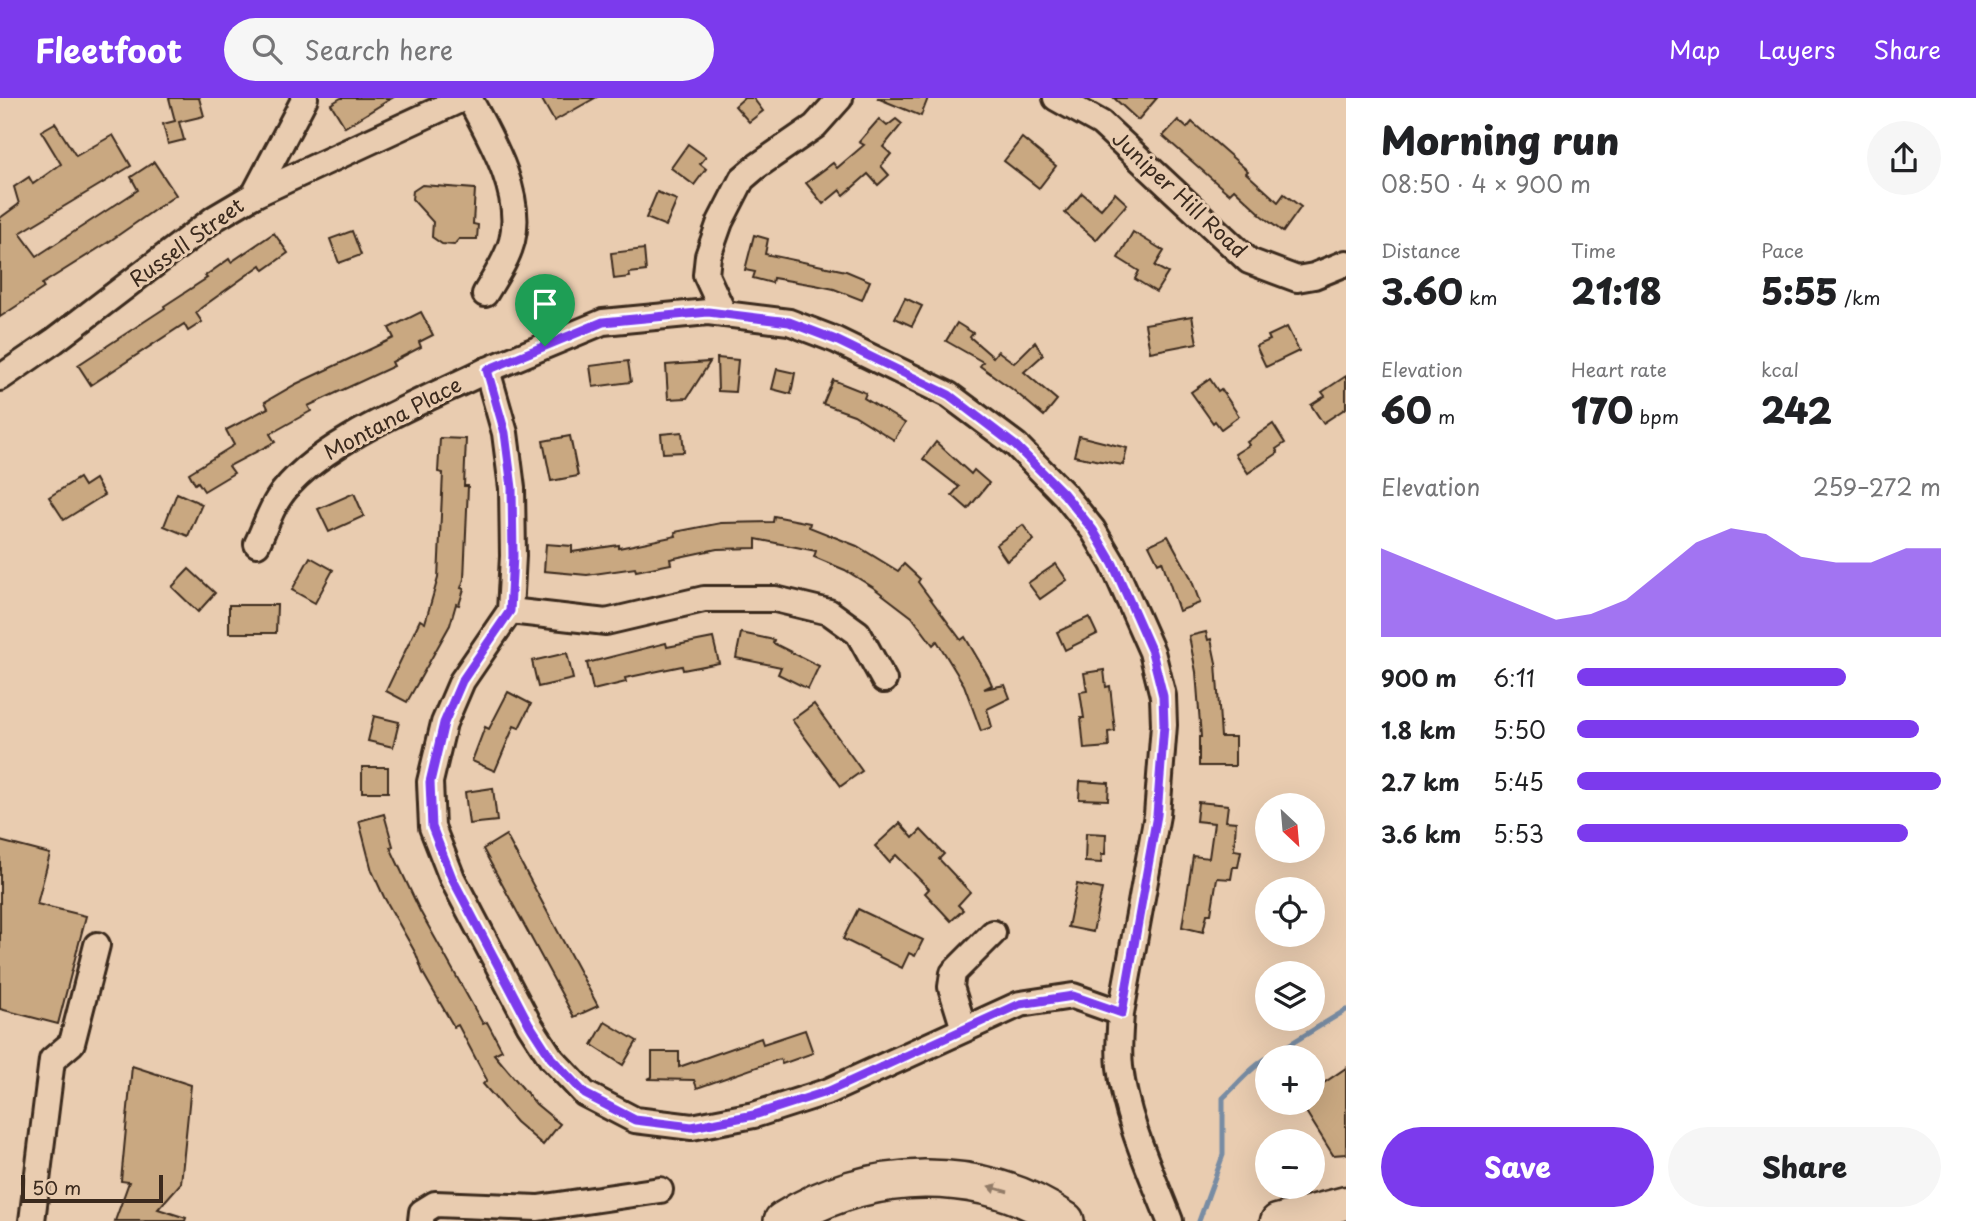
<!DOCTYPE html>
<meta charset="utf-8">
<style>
body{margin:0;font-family:"Playpen Sans",sans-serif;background:#f6f6f6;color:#202124;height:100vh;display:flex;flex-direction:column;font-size:26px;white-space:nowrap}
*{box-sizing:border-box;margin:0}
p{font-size:23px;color:#757577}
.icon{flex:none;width:38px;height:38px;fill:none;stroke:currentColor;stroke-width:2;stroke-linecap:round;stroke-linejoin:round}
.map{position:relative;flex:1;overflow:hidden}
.side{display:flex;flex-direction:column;background:#fff;width:630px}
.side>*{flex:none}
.needle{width:46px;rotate:154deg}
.controls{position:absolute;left:1255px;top:695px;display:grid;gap:14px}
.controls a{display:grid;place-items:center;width:70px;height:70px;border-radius:50%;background:#fff;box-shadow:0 7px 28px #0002;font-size:35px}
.scale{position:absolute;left:21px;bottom:18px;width:142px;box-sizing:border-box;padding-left:7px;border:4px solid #3b2a1e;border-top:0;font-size:19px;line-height:24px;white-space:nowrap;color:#3b2a1e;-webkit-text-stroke:5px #e9ccb0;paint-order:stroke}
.pin{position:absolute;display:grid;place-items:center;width:60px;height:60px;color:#fff;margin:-72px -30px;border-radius:50% 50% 50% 0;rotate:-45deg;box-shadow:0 0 7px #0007}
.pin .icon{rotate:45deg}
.round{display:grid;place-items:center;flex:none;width:74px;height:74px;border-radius:37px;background:#f6f6f6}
.overview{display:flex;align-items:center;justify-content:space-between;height:119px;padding:0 35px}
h1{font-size:38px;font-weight:800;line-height:52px}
.metrics{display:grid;grid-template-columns:repeat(3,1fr);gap:10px;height:119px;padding:7px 35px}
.metrics div{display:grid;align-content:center}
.metrics b{font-size:35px;font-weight:800}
.metrics small{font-size:19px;font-weight:400}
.metrics p{font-size:19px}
.chart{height:196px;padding:14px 35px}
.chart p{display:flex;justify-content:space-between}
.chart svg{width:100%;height:126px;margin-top:7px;fill:#7c3aed;opacity:.7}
.button{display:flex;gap:14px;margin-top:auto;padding:14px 35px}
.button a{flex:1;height:80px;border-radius:42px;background:#7c3aed;color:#fff;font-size:28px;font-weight:800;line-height:80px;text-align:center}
.button a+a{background:#f6f6f6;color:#202124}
ul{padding:0 35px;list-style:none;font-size:23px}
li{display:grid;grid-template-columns:112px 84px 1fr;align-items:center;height:52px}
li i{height:18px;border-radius:9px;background:#7c3aed}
header{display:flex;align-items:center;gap:42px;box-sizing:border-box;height:98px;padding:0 35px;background:#7c3aed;color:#fff}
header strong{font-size:33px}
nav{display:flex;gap:38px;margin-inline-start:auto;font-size:24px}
.search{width:490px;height:63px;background:#f6f6f6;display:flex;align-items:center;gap:18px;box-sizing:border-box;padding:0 24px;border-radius:38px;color:#757577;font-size:26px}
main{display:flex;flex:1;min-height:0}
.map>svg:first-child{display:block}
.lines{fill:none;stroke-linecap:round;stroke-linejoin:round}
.stream{stroke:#788ca3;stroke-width:5}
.building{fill:#c9a881;stroke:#3b2a1e;stroke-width:2}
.minor-casing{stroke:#3b2a1e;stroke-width:30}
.major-casing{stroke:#3b2a1e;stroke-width:37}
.highway-casing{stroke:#3b2a1e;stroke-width:42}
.minor{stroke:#e9ccb0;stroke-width:24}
.major{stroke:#e9ccb0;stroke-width:32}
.highway{stroke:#e9ccb0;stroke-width:37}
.oneway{fill:#927b67}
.route-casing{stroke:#fff;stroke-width:14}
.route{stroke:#7c3aed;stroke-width:9}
.labels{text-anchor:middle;stroke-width:6;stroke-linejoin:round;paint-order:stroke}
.street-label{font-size:21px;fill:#3b2a1e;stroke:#e9ccb0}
</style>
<header>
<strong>Fleetfoot</strong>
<div class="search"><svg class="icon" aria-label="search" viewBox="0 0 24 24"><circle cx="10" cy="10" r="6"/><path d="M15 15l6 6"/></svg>Search here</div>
<nav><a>Map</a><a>Layers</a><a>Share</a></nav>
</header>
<main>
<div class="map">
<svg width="1346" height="1123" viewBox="0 0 1346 1123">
<rect width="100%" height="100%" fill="#e9ccb0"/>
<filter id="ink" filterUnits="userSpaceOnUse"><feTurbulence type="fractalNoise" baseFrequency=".0143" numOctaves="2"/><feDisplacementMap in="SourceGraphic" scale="14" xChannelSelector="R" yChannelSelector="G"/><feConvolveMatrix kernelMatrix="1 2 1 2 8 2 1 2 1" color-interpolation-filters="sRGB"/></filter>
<g filter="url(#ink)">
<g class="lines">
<!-- stream -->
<g class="stream">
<path d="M1269 959 1346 912"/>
<path d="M1199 1123 1223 1057V1000C1238 986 1250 970 1267 960"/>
</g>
</g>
<!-- building -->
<g class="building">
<path d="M169 0H199L204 18 179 24 184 42 168 46 163 26 175 23Z"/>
<path d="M341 0H392L345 29 331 6Z"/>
<path d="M541 0H595L554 23Z"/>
<path d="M744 0H753L763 13 749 24 735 8Z"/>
<path d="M877 0H928L921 18Z"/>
<path d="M1114 0H1157L1138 22Z"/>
<path d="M879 21 887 28 896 21 902 26 883 49 891 56 881 68 889 77 878 87 868 76 844 97 840 92 823 106 806 85 833 65 837 70 864 47 859 44Z"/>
<path d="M1178 22 1187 30 1192 24 1248 73 1246 75 1278 104 1284 96 1301 109 1283 134 1259 116 1260 115 1234 91 1229 96 1163 38Z"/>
<path d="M55 25 76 58 113 37 131 68 20 135 37 158 138 92 131 79 154 64 176 97 107 145 42 186 44 190 0 219V120L19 106 14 89 29 79 33 86 61 66 41 33Z"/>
<path d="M1022 40 1056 68 1039 90 1004 63Z"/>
<path d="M688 46 706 59 700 66 706 71 694 87 671 70Z"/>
<path d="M422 87 475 91 473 126 478 127 477 141H459L454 147 442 146 432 139 433 124 412 101 413 93Z"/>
<path d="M657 94 677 102 666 128 646 120Z"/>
<path d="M1082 95 1101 111 1115 95 1127 106 1096 142 1065 115Z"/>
<path d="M352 133 361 157 339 165 330 141Z"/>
<path d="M1133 134 1164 153 1155 168 1168 175 1156 194 1135 181 1139 173 1118 160Z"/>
<path d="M274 135 288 155 264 172 261 167 201 210 196 215 202 224 188 233 184 226 91 287 78 267 165 210 164 208 207 180 205 178 229 161 231 164Z"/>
<path d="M754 137 768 141 765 156 846 173 870 183 862 202 834 191 815 187 773 180 772 185 753 180 755 174 745 172Z"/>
<path d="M644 151 646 173 629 175 630 179 614 181 611 155Z"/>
<path d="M905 200 922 208 912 228 895 220Z"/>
<path d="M421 214 433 237 419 244 421 249 392 264 394 268 308 308 311 313 270 336 275 344 229 368 234 375 204 393 198 384 195 386 189 375 234 347 226 332 268 310 265 304 296 286 394 240 389 230Z"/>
<path d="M1192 218 1197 245 1150 254 1145 226Z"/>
<path d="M957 225 973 235 970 239 993 259 998 253 1014 265 1035 244 1043 257 1024 274 1057 302 1044 318 1012 291 980 268 983 264 946 243Z"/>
<path d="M1287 229 1299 253 1266 269 1256 248 1270 242 1268 238Z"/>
<path d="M717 260 738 262 735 294 718 293Z"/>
<path d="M628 263 631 284 593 289 590 268Z"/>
<path d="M710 264 687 300 668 301 666 267Z"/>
<path d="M777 271 795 275 791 296 772 291Z"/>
<path d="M1346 278V310L1323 325 1311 307 1325 298 1322 294Z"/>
<path d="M1210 281 1218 293 1221 291 1239 318 1221 331 1215 323 1213 325 1191 294Z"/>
<path d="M833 282 866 295 864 300 905 325 894 342 854 317 823 306Z"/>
<path d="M1273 326 1285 345 1276 351 1278 355 1248 375 1235 356 1249 347 1247 344Z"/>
<path d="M682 334 684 354 663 355 661 336Z"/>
<path d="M570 338 578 378 551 383 543 343Z"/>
<path d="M1079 338 1127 350 1123 367 1074 358Z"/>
<path d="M440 340 466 341 464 388H468L464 481 461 490 464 491 459 507 456 506 450 527 407 604 386 593 420 522 425 525 438 480 443 375 438 374Z"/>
<path d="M936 344 971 376 974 372 989 385 968 411 952 397 959 389 923 361Z"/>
<path d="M79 380 84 388 95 381 104 397 64 422 49 399Z"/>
<path d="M177 395 202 406 188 438 164 428Z"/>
<path d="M354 395 364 418 329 434 318 411Z"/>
<path d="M774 418 810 425 809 429 857 448 898 473 904 466 920 481 918 484 961 542 965 539 988 578 992 587 984 591 1005 587 1010 600 987 611 992 629 981 633 964 587 937 543 933 547 912 519 874 490 845 472 814 459 816 453 756 441V450L717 451 670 461 671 466 636 473 635 470 587 477 544 473 546 446 572 448V454L619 447V450L676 438 675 434 721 425 773 424Z"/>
<path d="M1023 427 1034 442 1007 463 996 447Z"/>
<path d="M1168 438 1190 478 1200 505 1179 513 1162 463 1158 465 1149 447Z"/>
<path d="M310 459 333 472 315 505 292 492Z"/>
<path d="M1056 466 1067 482 1040 501 1028 485Z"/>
<path d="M189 471 215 495 198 514 172 489Z"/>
<path d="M229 507H277L276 535H229Z"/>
<path d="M1089 519 1097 536 1065 552 1057 534Z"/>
<path d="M1206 534 1208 542 1211 541 1216 565 1221 639H1235V668H1199V639H1201L1196 574 1189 538Z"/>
<path d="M741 535 774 542 773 545 819 568 808 591 778 576 781 569 736 560Z"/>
<path d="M713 540 719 565 683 572 682 568 625 580 626 584 593 592 587 565 666 545 667 549Z"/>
<path d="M567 555 573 581 538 589 532 563Z"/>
<path d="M1104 572 1106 589 1110 588 1115 633 1108 634 1109 649 1084 651 1081 620H1084L1080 594 1087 593 1084 575Z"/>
<path d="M508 594 531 606 519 630 514 628 495 673 472 663 485 629 489 631Z"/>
<path d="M814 606 862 673 841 688 792 622Z"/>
<path d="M374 618 399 624 393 649 368 643Z"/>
<rect x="362" y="669" width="26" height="25"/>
<path d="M1080 683 1109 685 1108 702 1079 701Z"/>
<path d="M493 690 497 723 469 726 465 694Z"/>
<path d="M1198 704 1228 707 1226 723 1236 724 1234 752 1241 753 1238 769H1233L1231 781 1217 780 1211 816H1207L1203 834 1182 829 1193 758 1209 760 1214 725 1196 723Z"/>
<path d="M384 716 393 748 390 749 420 813 483 926 487 924 502 952 494 956 536 1006 560 1026 543 1047 516 1024 483 986 487 982 458 927 454 929 423 875 416 856 384 799 372 773 359 723Z"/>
<path d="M900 725 913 740 921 732 944 756 939 761 970 794 958 807 963 812 951 823 925 795 929 791 896 757 889 764 875 748Z"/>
<path d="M1086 735 1106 736 1105 756H1102L1101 765 1085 764Z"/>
<path d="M506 737 598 908 574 919 483 751Z"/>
<path d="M0 743 50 756 37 806 86 818 58 926 0 911Z"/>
<path d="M1077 786 1102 791 1093 834 1068 829Z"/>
<path d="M858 811 923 842 915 858 909 855 902 870 843 841Z"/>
<path d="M605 924 637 943 623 967 592 947Z"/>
<path d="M805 932 813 955 782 966 780 961 697 990 694 982 648 981 652 979V954H679V969L761 940 763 946Z"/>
<path d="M132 968 191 987 181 1085 158 1111 186 1120 185 1123H115L129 1084 121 1083Z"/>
<path d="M1346 970V1056L1333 1057 1300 1004H1312V993Z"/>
</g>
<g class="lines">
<defs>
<g id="minor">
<path d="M469 0C490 39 524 96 512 143 507 162 495 179 485 196"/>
<path d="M1056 0 1101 25 1249 163 1297 181 1314 178 1346 165"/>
<path d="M254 97 305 0"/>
<path d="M724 216 706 177 708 158 720 124 742 81 756 69 815 28 840 0"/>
<path d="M0 280 54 243 215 120 254 97 464 0"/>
<path d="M257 446C264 432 269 415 278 401 314 345 427 302 487 272"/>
<path d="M510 513 606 524 704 501H775L829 514 858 535 884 582"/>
<path d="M1121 915 1073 898 1020 906 829 993 754 1017 692 1029 635 1022 585 996 551 960 529 926 452 780 432 729 430 684 444 625 462 583 510 513 513 458 512 390 505 335 487 272 603 224 708 214 789 224 836 242 949 297 1016 347 1064 396 1093 432 1113 466 1152 554 1163 598 1164 627 1157 717 1121 915C1120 933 1118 951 1120 969 1126 1022 1151 1074 1170 1123"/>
<path d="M964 931 951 889 953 875 993 835"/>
<path d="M32 1123 52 962 72 945 97 847"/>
<path d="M421 1123 422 1114 435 1106 538 1110 660 1092"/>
</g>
<path id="major" d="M1277 1123 1346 1105"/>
<path id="highway" d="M783 1123C868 1069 981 1065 1065 1123"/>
</defs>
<!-- minor casing -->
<use href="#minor" class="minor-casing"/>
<!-- major casing -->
<use href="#major" class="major-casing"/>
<!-- highway casing -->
<use href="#highway" class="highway-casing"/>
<!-- minor -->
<use href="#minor" class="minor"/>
<!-- major -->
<use href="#major" class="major"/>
<!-- highway -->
<use href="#highway" class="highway"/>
</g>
<!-- one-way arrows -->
<defs><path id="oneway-solid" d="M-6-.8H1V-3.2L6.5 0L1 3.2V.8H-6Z" transform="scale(1.75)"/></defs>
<use class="oneway" href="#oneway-solid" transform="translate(998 1091) rotate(-164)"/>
</g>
<g class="lines" filter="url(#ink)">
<defs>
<path id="route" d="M708 214 789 224 836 242 949 297 1016 348 1064 396 1093 432 1113 466 1152 554 1163 598 1164 627 1157 717 1122 915 1073 898 1020 906 829 993 754 1017 692 1029 635 1022 585 996 551 960 529 926 452 780 432 729 430 684 444 625 462 583 510 513 513 458 512 390 505 335 487 272 603 224Z"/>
</defs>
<!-- route casing -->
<use href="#route" class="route-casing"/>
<!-- route -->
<use href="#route" class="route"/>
</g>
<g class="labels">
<!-- street labels -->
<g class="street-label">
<text transform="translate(1179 97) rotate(43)" y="7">Juniper Hill Road</text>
<text transform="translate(187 145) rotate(-36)" y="7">Russell Street</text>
<text transform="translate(393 321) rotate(-28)" y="7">Montana Place</text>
</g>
</g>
</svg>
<div class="controls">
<a><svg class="needle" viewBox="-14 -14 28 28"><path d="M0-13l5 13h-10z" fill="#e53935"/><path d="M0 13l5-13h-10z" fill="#757577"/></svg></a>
<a><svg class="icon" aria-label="locate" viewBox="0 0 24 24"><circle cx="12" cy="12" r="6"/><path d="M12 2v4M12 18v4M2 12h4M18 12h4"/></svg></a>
<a><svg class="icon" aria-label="layers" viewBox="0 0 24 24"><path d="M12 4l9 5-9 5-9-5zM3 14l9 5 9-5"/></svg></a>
<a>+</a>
<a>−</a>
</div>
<div class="scale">50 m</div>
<div class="pin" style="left:545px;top:248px;background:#1e9e55"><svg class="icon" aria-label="arrive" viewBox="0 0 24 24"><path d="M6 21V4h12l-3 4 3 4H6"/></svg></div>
</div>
<section class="side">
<div class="overview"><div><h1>Morning run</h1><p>08:50 · 4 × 900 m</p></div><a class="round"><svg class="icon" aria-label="share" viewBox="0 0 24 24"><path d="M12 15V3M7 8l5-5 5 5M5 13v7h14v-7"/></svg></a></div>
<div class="metrics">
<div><p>Distance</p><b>3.60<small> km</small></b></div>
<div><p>Time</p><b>21:18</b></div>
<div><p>Pace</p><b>5:55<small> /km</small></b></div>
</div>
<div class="metrics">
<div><p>Elevation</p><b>60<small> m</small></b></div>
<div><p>Heart rate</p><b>170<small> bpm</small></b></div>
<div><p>kcal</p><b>242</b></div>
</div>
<div class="chart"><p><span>Elevation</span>259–272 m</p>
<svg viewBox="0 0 160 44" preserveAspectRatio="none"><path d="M0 44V13L10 18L20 23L30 28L40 33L50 38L60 36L70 31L80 21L90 11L100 6L110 8L120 16L130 18L140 18L150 13L160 13V44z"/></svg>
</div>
<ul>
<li><b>900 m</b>6:11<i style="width:74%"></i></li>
<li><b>1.8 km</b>5:50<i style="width:94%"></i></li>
<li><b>2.7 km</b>5:45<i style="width:100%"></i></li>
<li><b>3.6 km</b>5:53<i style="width:91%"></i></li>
</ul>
<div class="button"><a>Save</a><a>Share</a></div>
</section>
</main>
